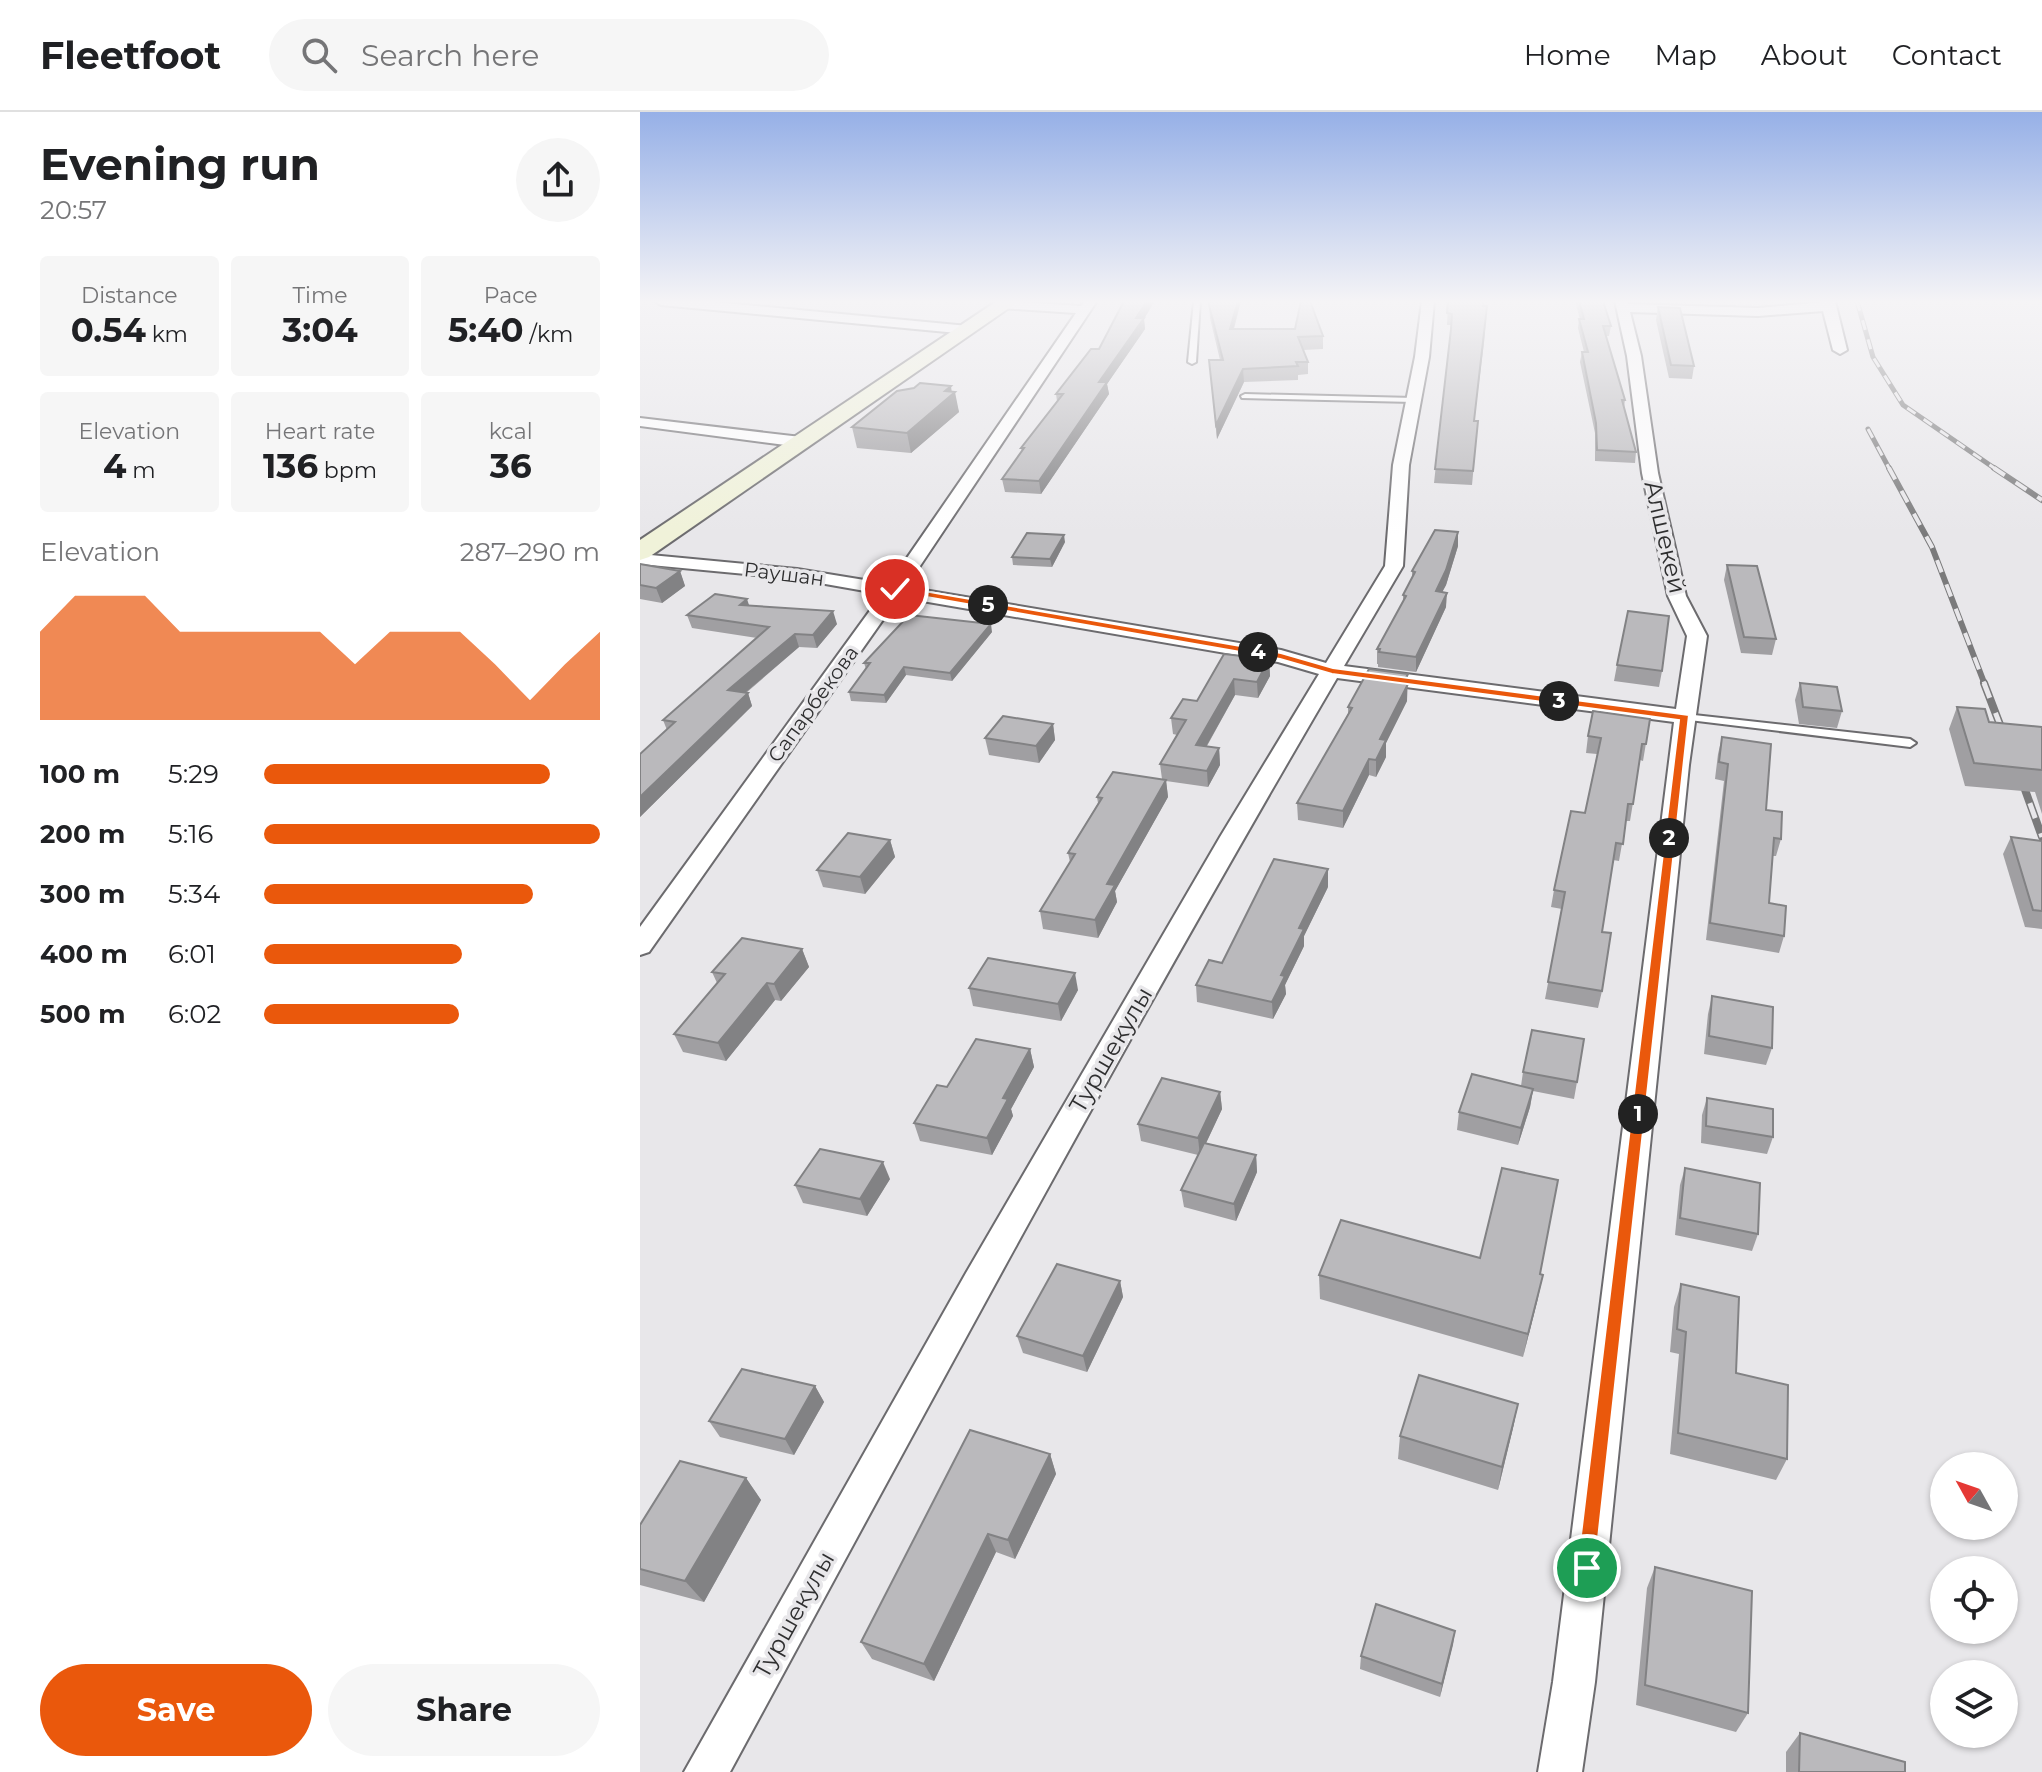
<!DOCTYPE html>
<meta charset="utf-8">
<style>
body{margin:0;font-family:Montserrat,sans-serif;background:#f6f6f6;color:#202124;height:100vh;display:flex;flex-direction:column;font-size:30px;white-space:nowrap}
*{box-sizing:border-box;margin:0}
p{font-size:26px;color:#757577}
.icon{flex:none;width:44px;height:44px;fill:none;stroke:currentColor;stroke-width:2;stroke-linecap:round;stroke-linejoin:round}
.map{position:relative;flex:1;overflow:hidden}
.side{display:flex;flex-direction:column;background:#fff;width:640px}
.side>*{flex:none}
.needle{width:52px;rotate:310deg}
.controls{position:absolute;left:1290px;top:1340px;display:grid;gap:16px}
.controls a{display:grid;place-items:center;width:88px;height:88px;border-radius:50%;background:#fff;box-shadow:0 2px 6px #0004;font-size:40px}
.pin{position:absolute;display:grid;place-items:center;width:68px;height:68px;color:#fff;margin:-34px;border:4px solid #fff;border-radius:50%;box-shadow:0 2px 8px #0007}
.km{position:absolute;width:40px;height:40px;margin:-20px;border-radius:50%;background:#222;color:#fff;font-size:22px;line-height:40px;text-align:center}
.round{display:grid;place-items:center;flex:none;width:84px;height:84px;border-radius:42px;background:#f6f6f6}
.headline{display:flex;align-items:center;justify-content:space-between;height:136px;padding:0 40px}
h1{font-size:44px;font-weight:700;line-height:60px}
.figures{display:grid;grid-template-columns:repeat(3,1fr);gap:12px;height:136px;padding:8px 40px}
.figures div{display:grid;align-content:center;border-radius:8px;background:#f6f6f6;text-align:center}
.figures b{font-size:34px;font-weight:700}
.figures small{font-size:22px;font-weight:400}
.figures p{font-size:22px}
.chart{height:224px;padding:16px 40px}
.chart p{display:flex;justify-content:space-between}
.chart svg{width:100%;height:144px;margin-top:8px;fill:#ea580c;opacity:.7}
.button{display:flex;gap:16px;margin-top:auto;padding:16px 40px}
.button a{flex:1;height:92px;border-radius:48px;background:#ea580c;color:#fff;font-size:32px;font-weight:700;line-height:92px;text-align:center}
.button a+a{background:#f6f6f6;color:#202124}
ul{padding:0 40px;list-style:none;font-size:26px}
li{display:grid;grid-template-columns:128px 96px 1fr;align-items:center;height:60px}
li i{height:20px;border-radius:10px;background:#ea580c}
header{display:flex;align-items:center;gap:48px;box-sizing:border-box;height:112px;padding:0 40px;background:#fff;border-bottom:2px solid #e0e0e0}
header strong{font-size:38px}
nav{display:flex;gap:44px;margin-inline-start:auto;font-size:28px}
.search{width:560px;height:72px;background:#f6f6f6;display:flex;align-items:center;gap:20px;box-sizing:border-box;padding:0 28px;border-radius:44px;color:#757577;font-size:30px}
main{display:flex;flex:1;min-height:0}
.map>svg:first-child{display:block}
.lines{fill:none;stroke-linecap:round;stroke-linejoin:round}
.service-casing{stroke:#6c6b6e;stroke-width:4}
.minor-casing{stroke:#6c6b6e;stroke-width:4}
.secondary-casing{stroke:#6c6b6e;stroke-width:4}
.service{fill:#fff;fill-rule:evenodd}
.minor{fill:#fff;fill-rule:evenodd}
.secondary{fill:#f0f2d9;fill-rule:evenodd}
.rail-far2-casing{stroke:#7a7a7b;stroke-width:5}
.rail-far1-casing{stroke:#7a7a7b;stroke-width:6}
.rail-casing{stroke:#7a7a7b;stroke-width:8}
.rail-far2{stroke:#e8e7ea;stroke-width:3;stroke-dasharray:10;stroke-linecap:butt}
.rail-far1{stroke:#e8e7ea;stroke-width:4;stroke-dasharray:13;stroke-linecap:butt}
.rail{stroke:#e8e7ea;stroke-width:5;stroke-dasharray:16;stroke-linecap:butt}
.wall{fill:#a09fa2}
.shaded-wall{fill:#828284}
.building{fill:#bab9bc;stroke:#828284;stroke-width:2}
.route{fill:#ea580c;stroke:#fff;stroke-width:2}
.labels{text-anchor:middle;stroke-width:7;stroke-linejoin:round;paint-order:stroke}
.far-street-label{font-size:20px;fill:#2f2f30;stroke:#e8e7ea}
.street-label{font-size:24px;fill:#2f2f30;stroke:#e8e7ea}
</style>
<header>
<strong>Fleetfoot</strong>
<div class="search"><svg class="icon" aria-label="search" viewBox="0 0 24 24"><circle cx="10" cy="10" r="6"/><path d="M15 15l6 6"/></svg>Search here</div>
<nav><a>Home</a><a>Map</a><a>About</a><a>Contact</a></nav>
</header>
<main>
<section class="side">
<div class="headline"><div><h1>Evening run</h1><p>20:57</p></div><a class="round"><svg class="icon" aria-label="share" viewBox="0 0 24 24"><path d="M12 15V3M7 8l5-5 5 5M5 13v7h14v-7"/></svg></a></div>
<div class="figures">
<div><p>Distance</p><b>0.54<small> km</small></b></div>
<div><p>Time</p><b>3:04</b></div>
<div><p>Pace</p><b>5:40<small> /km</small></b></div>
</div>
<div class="figures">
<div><p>Elevation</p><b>4<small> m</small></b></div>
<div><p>Heart rate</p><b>136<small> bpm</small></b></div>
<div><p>kcal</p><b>36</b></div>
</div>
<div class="chart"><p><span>Elevation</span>287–290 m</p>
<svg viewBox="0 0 160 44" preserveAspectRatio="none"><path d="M0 44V17L10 6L20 6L30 6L40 17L50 17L60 17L70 17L80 17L90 27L100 17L110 17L120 17L130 27L140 38L150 27L160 17V44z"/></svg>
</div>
<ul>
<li><b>100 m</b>5:29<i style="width:85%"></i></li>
<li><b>200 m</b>5:16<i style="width:100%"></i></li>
<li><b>300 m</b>5:34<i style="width:80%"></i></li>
<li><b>400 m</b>6:01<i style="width:59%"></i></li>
<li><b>500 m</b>6:02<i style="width:58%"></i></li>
</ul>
<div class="button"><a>Save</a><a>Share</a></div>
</section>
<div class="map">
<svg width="1402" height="1660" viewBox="0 0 1402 1660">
<rect width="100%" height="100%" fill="#e8e7ea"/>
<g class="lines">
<defs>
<g id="service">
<path d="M554 189H560L556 250 552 252 548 250Z"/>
<path d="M605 282 774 286 778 288 774 290 602 286 601 284Z"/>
<path d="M1045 602 1270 627 1276 631 1270 635 1041 607V603Z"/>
</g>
<g id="minor">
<path d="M15 189H63L328 214 335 218 328 222 21 193Z"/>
<path d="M364 189 441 194 445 189H457L266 475 641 538 686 551 745 454 753 353 775 245 782 189H794L789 245 769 353 763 454 704 554 1036 597 1047 524 1028 484 1002 361 987 244 975 189H987L988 192 1118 196 1195 189 1207 238 1200 242 1193 238 1183 199 1118 204 990 200 1001 244 1018 361 1046 484 1067 524 1049 653 955 1570 942 1660H898L913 1570 1034 610 697 566C486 926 289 1293 90 1660H44L326 1161 580 725 679 562 638 550 259 485 9 840 0 843V815L242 482 157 467 0 452V442L157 457 249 472 436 201 360 196V190Z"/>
<path d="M0 306 161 325 169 330 161 335 0 314Z"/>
</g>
<path id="secondary" d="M357 189H379L9 445 0 448V428Z"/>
</defs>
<!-- service casing -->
<use href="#service" class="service-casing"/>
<!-- minor casing -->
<use href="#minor" class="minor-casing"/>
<!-- secondary casing -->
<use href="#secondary" class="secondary-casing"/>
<!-- service -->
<use href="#service" class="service"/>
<!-- minor -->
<use href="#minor" class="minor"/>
<!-- secondary -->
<use href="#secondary" class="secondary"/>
<defs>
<g id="rail-far2">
<path d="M1217 189 1233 245 1263 293 1357 358"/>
<path d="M1228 317 1250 358"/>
</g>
<g id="rail-far1">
<path d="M1249 356 1292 435 1345 573"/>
<path d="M1354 356 1402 388"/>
</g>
<g id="rail">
<path d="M1344 571 1367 631"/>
<path d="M1379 661 1402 725"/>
</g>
</defs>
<!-- rail-far2 casing -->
<use href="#rail-far2" class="rail-far2-casing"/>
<!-- rail-far1 casing -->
<use href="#rail-far1" class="rail-far1-casing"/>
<!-- rail casing -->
<use href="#rail" class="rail-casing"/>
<!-- rail-far2 -->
<use href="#rail-far2" class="rail-far2"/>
<!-- rail-far1 -->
<use href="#rail-far1" class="rail-far1"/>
<!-- rail -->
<use href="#rail" class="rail"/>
</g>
<!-- wall -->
<g class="wall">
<path d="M570 189H601L594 217 683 224V237L663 238 668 250V262L658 263V268L604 270 577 327 569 248H580L570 206 569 193Z"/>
<path d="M808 189 847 194 844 231 834 309H838L832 373 794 371 811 213H807Z"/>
<path d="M935 189H963L971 214 969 224H966L985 288 984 296 996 340 995 351 955 349V321L940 250 942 240H944L938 216 939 207H940Z"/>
<path d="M1018 195 1054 254 1052 267 1029 266 1016 208Z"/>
<path d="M504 207 505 217 467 272 469 282 401 382 365 380 362 367 382 340 381 336 417 289 416 282 459 237Z"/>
<path d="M312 279 319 300 271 341 217 336 212 315Z"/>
<path d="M818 420V434L806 473 802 480 806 495 776 560 738 555V552H737V537L763 490V483L772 467V459Z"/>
<path d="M425 430 412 455 373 453 372 445Z"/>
<path d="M0 452 40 459 45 474 22 491 0 487Z"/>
<path d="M1087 453 1136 527 1132 543 1101 541 1084 468Z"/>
<path d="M109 493 197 512 177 536 159 535 106 581H108L112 594 0 705V642L27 618 23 608 117 526 52 516 47 503Z"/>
<path d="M352 520 312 569 266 563 246 591 211 589 209 580 226 557 224 551Z"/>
<path d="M629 547 630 564 618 586 595 583 567 634 579 636 580 653 568 675 526 669 528 685 475 779 477 790 458 826 403 817 400 799 430 750 428 741 458 691 457 685 522 667 520 652 537 623 533 622 531 606 557 589Z"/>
<path d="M977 553 1022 559 1019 575 974 569Z"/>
<path d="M1160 571 1202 599 1197 616 1159 612 1155 588Z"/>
<path d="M767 572V589L746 631V645L736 665 729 663 703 716 658 708 657 691 708 602V595Z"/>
<path d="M1317 595 1349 610 1402 615V702L1395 680 1325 674 1309 617Z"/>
<path d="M1010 607 1003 649 1000 648 990 709H986L979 749 973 748 962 820V879L958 896 905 887 922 797 911 795 914 778 945 701 957 642 946 641 948 624Z"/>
<path d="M413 612 415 628 399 651 349 643 345 626Z"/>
<path d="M1082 625 1126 698 1141 727 1136 744H1132L1129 791 1144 824 1139 841 1066 828 1084 669 1075 667 1078 642Z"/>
<path d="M1371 725 1402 730V817L1385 815 1363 742Z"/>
<path d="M250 728 255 745 225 782 183 775 177 758Z"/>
<path d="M688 775 664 824V834L645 873 646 882 633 907 557 890 556 873 582 851Z"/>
<path d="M162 837 169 855 141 889 135 888 86 949 43 940 34 922 77 871 72 860Z"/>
<path d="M329 876 438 878 421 909 333 894Z"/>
<path d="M1072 884 1132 936 1126 953 1064 942 1068 902Z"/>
<path d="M390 937 394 955 371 997 373 1004 352 1043 280 1029 274 1011 307 975Z"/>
<path d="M883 960 937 970 934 987 893 979 890 995 878 1033 817 1018 819 1000 881 974Z"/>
<path d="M580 980 582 997 566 1031 616 1043 617 1060 596 1109 544 1095 541 1078 558 1043 501 1029 498 1012Z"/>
<path d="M1067 986 1133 1025 1127 1042 1061 1031 1062 1003Z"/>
<path d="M1045 1056 1118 1122 1112 1139 1035 1123 1040 1073Z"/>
<path d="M250 1067 227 1104 163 1091 155 1073Z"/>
<path d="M679 1163 898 1186 883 1245 680 1187Z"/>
<path d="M480 1169 483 1185 447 1260 383 1241 377 1224Z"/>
<path d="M1041 1172 1147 1347 1136 1368 1030 1342 1039 1242 1030 1240 1034 1195Z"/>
<path d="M175 1274 184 1290 154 1343 80 1325 69 1309Z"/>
<path d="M878 1292 873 1316 858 1378 758 1347 760 1324Z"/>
<path d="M410 1342 416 1362 375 1447 356 1440 294 1569 232 1547 221 1530Z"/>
<path d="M106 1366 121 1388 64 1490 0 1473V1413Z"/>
<path d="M1015 1455 1108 1601 1096 1620 996 1593 1007 1476Z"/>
<path d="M815 1519 800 1585 720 1557 721 1544Z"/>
<path d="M1160 1621 1265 1660H1146V1640Z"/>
</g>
<!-- shaded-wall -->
<g class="shaded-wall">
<path d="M507 189H515L504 207 505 217 467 272 469 282 401 382 399 369Z"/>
<path d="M598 189H601L590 230V217Z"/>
<path d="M603 257 604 270 577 327 576 313Z"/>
<path d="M311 274 312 282 315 280 319 300 271 341 267 321Z"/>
<path d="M818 420V434L806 473 795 494 796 479Z"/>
<path d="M424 423 425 430 412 455 410 447Z"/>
<path d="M40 459 45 474 22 491 16 476Z"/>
<path d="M807 481 806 495 776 560V545Z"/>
<path d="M107 487 111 499 100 493Z"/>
<path d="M193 499 197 512 177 536 173 523Z"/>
<path d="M351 512 352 520 312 569 310 561Z"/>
<path d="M155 522 159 535 93 591 88 578Z"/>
<path d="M629 547 630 564 618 586 617 570Z"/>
<path d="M264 555 266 563 246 591 244 583Z"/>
<path d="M768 562 767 589 746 631V645L736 665V648L740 627Z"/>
<path d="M594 567 595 583 558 649 556 633Z"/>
<path d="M108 581 112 594 0 705V685Z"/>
<path d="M413 612 415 628 399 651 396 634Z"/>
<path d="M579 636 580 653 568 675 567 659Z"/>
<path d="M729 647V663L703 716V699Z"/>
<path d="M526 668 528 685 475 779 477 790 458 826 455 808 467 772Z"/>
<path d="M250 728 255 745 225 782 220 765Z"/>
<path d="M688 757V775L664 824V834L645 873 646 882 633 907 632 890 641 863 659 816Z"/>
<path d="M162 837 169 855 141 889 134 872Z"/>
<path d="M435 861 438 878 421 909 418 892Z"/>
<path d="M127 871 135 888 86 949 78 931Z"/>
<path d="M390 937 394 955 371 997 373 1004 352 1043 347 1026 363 986Z"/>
<path d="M893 977 890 995 878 1033 881 1016Z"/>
<path d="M580 980 582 997 560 1044 558 1026Z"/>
<path d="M616 1043 617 1060 596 1109 594 1092Z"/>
<path d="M243 1050 250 1067 227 1104 220 1087Z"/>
<path d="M903 1163 898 1186 883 1245 888 1222Z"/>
<path d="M480 1169 483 1185 447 1260 443 1244Z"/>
<path d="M175 1274 184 1290 154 1343 145 1327Z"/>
<path d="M878 1292 873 1316 858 1378 862 1355Z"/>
<path d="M410 1342 416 1362 375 1447 368 1428Z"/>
<path d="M106 1366 121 1388 64 1490 45 1469Z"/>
<path d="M348 1422 356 1440 294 1569 284 1552Z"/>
<path d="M815 1519 813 1533 800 1585 802 1572Z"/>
</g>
<!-- building -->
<g class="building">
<path d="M484 189H507L496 206H504L459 270H467L399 369 362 367 384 336H381L423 282H416L451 237H459Z"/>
<path d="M570 189H598L590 217H655L661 189H670L683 224 658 225 668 250H656L658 254 603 257 576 313 569 248H583L569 193Z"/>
<path d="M808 189H844L843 194H847L834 309H838L833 359 795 357 811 217 812 202 807 201Z"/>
<path d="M939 189H963L971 214H963L985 288H982L996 340 957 338 956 311 942 240H948L939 207H944Z"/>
<path d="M1018 195 1040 196 1054 254 1031 253Z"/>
<path d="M280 271 311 274 305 279 315 280 267 321 212 315 257 279 274 276Z"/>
<path d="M795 418 818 420 806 458 796 479 807 481 776 545 739 540 740 537H737L766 484 763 483 775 460 772 459Z"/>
<path d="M387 421 424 423 410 447 372 445Z"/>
<path d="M0 452 40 459 16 476 0 473Z"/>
<path d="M1087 453 1117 454 1136 527 1104 525Z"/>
<path d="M75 482 107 487 100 493 193 499 173 523 155 522 88 578 108 581 0 685V642L35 610 23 608 129 515 47 503Z"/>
<path d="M988 499 1029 504 1022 559 977 553Z"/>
<path d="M269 503 351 512 310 561 264 555 244 583 209 580 230 551H224Z"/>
<path d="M584 542 629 547 617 570 594 567 556 633 579 636 567 659 520 652 546 608 531 606 543 587 557 589Z"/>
<path d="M729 557 768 562 763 571 768 572 740 627 746 628 736 648 729 647 703 699 657 691 712 596 708 595Z"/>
<path d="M1160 571 1197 575 1202 599 1163 595Z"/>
<path d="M1317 595 1345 597 1349 610 1402 615V658L1334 651Z"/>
<path d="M953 599 1010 607 1006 632H1002L993 692H988L983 732 976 731 962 820 971 821 962 879 908 870 925 780 914 778 931 699 945 701 961 626 948 624Z"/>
<path d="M363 604 413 612 396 634 345 626Z"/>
<path d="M1082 625 1131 632 1126 698 1142 700 1141 727 1134 726 1129 791 1146 794 1144 824 1070 811 1088 652 1079 650Z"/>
<path d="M473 660 526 668 467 772 475 773 455 808 400 799 435 742 428 741 462 686 457 685Z"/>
<path d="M208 721 250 728 220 765 177 758Z"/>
<path d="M1371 725 1402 729V799L1393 798Z"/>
<path d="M634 747 688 757 659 816 664 817 641 863 645 864 632 890 556 873 569 848 582 851Z"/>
<path d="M102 826 162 837 134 872 127 871 78 931 34 922 85 862 72 860Z"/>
<path d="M348 846 435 861 418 892 329 876Z"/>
<path d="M1072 884 1133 895 1132 936 1069 924Z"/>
<path d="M892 918 944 927 937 970 883 960Z"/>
<path d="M336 927 390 937 363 986 368 987 347 1026 274 1011 297 973 307 975Z"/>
<path d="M832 962 893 977 881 1016 819 1000Z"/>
<path d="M522 966 580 980 558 1026 498 1012Z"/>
<path d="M1067 986 1133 997V1025L1066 1014Z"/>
<path d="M564 1031 616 1043 594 1092 541 1078Z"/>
<path d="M180 1037 243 1050 220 1087 155 1073Z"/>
<path d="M862 1056 918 1068 900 1162 903 1163 888 1222 679 1163 701 1108 840 1146Z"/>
<path d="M1045 1056 1120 1071 1118 1122 1040 1106Z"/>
<path d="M417 1152 480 1169 443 1244 377 1224Z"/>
<path d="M1041 1172 1099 1185 1096 1261 1148 1273 1147 1347 1038 1321 1046 1220 1037 1217Z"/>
<path d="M102 1257 175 1274 145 1327 69 1309Z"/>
<path d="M779 1263 878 1292 862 1355 760 1324Z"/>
<path d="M330 1318 410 1342 368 1428 348 1422 284 1552 221 1530Z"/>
<path d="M40 1349 106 1366 45 1469 0 1457V1413Z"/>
<path d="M1015 1455 1112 1479 1108 1601 1005 1573Z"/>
<path d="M736 1492 815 1519 802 1572 721 1544Z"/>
<path d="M1160 1621 1265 1650V1660H1159Z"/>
</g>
<!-- sky -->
<linearGradient id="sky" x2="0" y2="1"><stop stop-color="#96b0e7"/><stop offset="0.45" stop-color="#f5f4f6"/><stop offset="1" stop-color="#f5f4f6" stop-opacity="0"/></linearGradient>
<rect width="1402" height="422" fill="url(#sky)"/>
<!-- route -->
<path class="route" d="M255 474 641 541 693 556 1049 603 954 1463 947 1466 940 1463 937 1456 1039 608 692 562 640 547 252 479Z"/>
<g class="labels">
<!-- far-street labels -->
<g class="far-street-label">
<text transform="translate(144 462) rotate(7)" y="7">Раушан</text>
<text transform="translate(173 592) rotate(-54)" y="7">Сапарбекова</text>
</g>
<!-- street labels -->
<g class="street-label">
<text transform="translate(1025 425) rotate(77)" y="8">Алшекей</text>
<text transform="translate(471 938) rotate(-60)" y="8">Туршекулы</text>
<text transform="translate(154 1503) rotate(-61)" y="8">Туршекулы</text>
</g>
</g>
</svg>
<div class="controls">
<a><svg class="needle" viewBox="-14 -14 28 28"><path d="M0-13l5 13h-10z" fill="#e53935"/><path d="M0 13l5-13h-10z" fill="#757577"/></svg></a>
<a><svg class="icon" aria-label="locate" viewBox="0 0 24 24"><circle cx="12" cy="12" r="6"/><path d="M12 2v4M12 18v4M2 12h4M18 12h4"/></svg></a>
<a><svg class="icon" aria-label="layers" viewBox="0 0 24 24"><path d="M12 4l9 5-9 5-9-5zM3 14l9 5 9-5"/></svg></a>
</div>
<div class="pin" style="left:947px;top:1456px;background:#1e9e55"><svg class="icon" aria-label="arrive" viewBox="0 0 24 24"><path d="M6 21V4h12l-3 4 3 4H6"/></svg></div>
<div class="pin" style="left:255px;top:477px;background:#d93025"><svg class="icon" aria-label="check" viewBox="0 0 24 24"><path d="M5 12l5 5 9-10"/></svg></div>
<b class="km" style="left:998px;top:1002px">1</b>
<b class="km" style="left:1029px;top:726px">2</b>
<b class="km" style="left:919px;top:589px">3</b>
<b class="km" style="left:618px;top:540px">4</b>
<b class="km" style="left:348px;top:493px">5</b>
</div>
</main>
